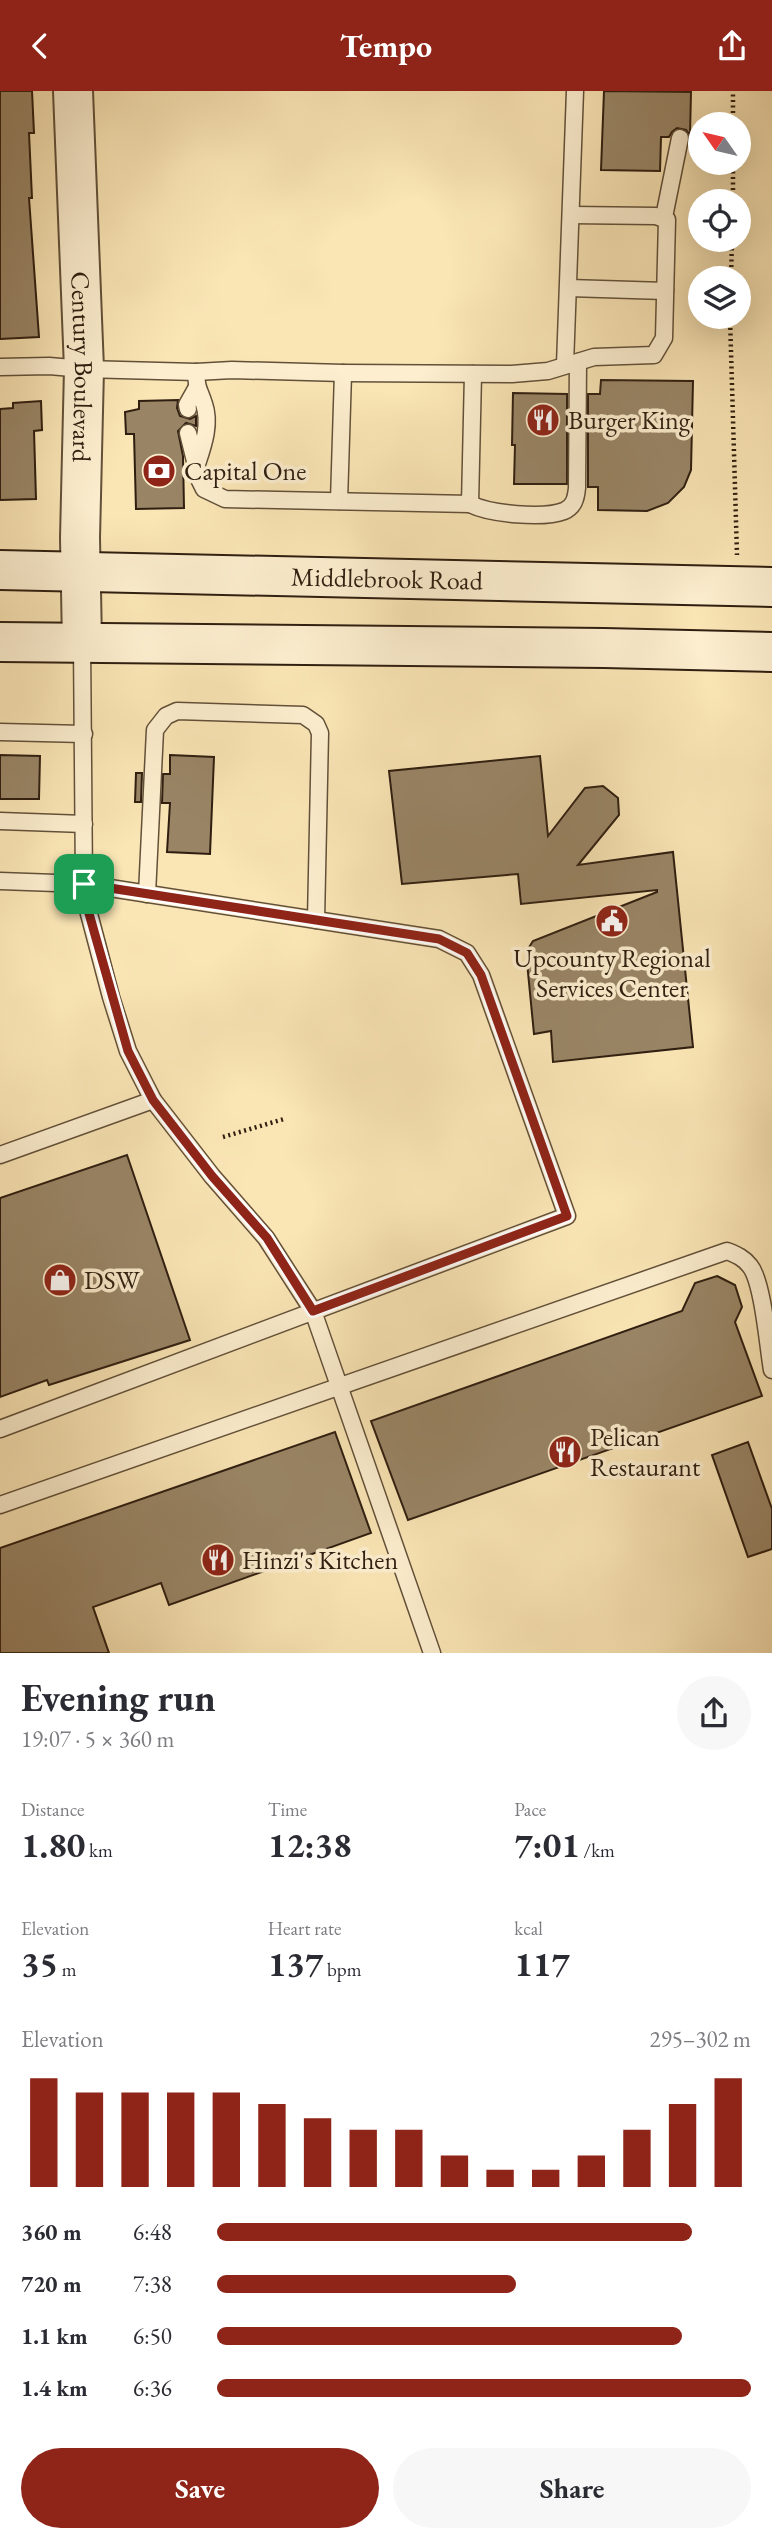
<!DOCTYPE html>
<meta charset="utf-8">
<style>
body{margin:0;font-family:"EB Garamond",serif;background:#f7f7f7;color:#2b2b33;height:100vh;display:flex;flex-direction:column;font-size:26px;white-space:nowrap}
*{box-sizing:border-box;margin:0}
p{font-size:23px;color:#7c7c81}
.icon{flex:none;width:38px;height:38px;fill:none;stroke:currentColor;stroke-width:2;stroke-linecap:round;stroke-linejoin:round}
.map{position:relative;height:1562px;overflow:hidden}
.side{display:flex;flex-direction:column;background:#fff;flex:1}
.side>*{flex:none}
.needle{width:46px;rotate:304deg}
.tools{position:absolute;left:688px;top:21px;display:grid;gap:14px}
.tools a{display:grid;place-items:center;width:63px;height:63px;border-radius:50%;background:#fff;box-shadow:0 7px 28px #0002;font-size:35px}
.pin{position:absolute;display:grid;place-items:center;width:60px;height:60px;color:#fff;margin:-30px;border-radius:14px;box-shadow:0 4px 10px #0006}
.round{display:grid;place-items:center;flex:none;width:74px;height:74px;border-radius:37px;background:#f7f7f7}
.headline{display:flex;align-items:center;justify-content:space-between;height:119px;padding:0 21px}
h1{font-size:38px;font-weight:700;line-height:52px}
.metrics{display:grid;grid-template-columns:repeat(3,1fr);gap:10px;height:119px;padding:7px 21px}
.metrics div{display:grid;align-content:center}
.metrics b{font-size:35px;font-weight:700}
.metrics small{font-size:19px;font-weight:400}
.metrics p{font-size:19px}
.chart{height:196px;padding:14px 21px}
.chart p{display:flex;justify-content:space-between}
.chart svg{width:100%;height:126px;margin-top:7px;stroke:#8f2418;stroke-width:6}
.button{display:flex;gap:14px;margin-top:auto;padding:14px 21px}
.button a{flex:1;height:80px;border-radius:42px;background:#8f2418;color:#fff;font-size:28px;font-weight:700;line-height:80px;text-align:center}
.button a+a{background:#f7f7f7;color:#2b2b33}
ul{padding:0 21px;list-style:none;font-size:23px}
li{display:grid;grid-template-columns:112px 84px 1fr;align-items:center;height:52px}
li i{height:18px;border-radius:9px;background:#8f2418}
header{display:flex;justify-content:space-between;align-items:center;height:91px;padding:0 21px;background:#8f2418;color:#fff;font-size:32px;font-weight:700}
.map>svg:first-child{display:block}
.building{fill:#998566;stroke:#2f1e10;stroke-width:2}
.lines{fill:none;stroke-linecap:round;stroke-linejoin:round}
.service-casing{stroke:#625039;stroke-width:19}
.tertiary-casing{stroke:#625039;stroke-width:42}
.secondary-casing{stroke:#2f1e10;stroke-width:42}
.path{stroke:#2f1e10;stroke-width:4.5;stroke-dasharray:2 3.5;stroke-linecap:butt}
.service{stroke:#fceecf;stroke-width:16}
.tertiary{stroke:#fceecf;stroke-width:38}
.secondary{stroke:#fceecf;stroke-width:38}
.route-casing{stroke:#fff;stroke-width:14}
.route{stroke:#8f2418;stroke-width:9}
.labels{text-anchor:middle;stroke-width:7;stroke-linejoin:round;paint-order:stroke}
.street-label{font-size:26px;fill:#2f1e10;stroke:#fceecf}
.poi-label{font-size:26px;fill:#2f1e10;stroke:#fceecf;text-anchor:start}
</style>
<header><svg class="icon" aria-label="back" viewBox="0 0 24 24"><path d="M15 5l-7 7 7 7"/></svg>Tempo<svg class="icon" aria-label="share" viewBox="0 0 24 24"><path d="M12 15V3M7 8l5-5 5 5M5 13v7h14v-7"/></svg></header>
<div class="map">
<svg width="772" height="1562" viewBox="0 0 772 1562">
<rect width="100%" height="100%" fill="#fae5b5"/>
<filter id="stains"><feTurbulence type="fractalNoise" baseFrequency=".00286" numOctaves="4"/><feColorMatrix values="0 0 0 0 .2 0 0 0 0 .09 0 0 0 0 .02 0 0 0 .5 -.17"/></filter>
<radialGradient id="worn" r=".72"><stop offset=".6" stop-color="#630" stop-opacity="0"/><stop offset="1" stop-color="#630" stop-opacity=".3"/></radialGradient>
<!-- building -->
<g class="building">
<path d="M0 0H32L34 42H29L32 107H29L39 246 0 248Z"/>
<path d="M604 0 691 1 690 44 686 39 677 37 672 41 669 46H661L660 80 601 79Z"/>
<path d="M601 289 693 290 691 379 684 396 668 412 647 420 598 419V396H588V303H600Z"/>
<path d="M513 302 567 303V393H514L515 354H512Z"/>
<path d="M178 309 177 317 180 325 190 328 196 325V335L186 332 178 340 183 365 184 417 136 418 134 343H126L125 321 139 318V310Z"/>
<path d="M41 310 42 339 34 340 36 408 0 409V318L13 317V312Z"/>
<path d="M0 664 40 665 39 708H0Z"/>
<path d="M170 664 214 666 210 763 167 761 170 712H162L163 683H170Z"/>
<path d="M540 665 548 745 585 697 603 695 618 707 619 724 578 774 673 761 693 956 553 971 551 940 534 943 526 861 533 850 657 801V799L521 813 518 783 402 793 389 680Z"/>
<path d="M136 682H142L141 711H135Z"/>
<path d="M127 1064 190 1249 49 1294 47 1289 0 1306V1107Z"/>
<path d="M717 1185 735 1194 742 1216 735 1231 762 1305 408 1429 371 1330 682 1220 695 1192Z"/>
<path d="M335 1341 371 1442 169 1514 161 1492 93 1516 109 1562H0V1457Z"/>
<path d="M748 1351 772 1418V1458L748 1466 712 1364Z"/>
</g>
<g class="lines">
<defs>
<g id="service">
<path d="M664 126 680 47"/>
<path d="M569 197 665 200"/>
<path d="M565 274 575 0"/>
<path d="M0 276 49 275 84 278 196 281 232 279 343 282 512 283 548 280 594 266 654 264 664 247 667 129 656 125 571 124"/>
<path d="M196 281C197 300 199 297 204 313 211 333 203 355 197 373"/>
<path d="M188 318 187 314 196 298"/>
<path d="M188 342 200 390 204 398 225 408 470 413 473 283"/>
<path d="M339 410 343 282"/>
<path d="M470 413C490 423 543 428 564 420 574 416 576 407 577 397L578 271"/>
<path d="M82 552 84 793 88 819 111 906 128 960 153 1009 212 1085 266 1147 313 1220 432 1562"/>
<path d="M0 641 84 643"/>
<path d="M0 730 84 733"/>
<path d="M0 790 84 793 439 848 467 862 481 884 567 1125 0 1338"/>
<path d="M147 803 155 639 166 625 177 620 303 624 316 633 320 642 316 829"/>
<path d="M0 1064 153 1009"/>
<path d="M0 1414 727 1160C737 1164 744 1167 750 1175 763 1191 768 1256 772 1279"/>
</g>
<g id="tertiary">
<path id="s1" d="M73 0 84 278 80 447 82 552"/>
</g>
<g id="secondary">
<path id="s2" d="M0 479 772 496"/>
<path d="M0 551 604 557 772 561"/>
</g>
</defs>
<!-- service casing -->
<use href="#service" class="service-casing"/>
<!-- tertiary casing -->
<use href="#tertiary" class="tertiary-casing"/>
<!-- secondary casing -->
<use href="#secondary" class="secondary-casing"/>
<!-- path -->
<g class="path">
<path d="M733 33V0"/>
<path d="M733 110V72"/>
<path d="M731 187 732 149"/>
<path d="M730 226 737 464"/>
<path d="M223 1046 284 1028"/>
</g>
<!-- service -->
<use href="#service" class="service"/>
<!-- tertiary -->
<use href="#tertiary" class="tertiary"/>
<!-- secondary -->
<use href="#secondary" class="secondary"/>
</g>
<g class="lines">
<defs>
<path id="route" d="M84 793 439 848 467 862 481 884 567 1125 313 1220 267 1147 212 1085 153 1009 128 960 88 819Z"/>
</defs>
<!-- route casing -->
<use href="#route" class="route-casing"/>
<!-- route -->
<use href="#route" class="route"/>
</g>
<!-- icons -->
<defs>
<symbol id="restaurant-disc" viewBox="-11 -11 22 22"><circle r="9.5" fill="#8f2418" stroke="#fceecf"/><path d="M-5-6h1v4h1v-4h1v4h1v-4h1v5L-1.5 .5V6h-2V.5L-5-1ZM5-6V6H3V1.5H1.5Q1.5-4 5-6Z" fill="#fff"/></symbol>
<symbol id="bank-disc" viewBox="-11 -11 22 22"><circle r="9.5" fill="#8f2418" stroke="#fceecf"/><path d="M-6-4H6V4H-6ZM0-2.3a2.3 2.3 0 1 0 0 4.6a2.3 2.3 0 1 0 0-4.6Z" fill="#fff"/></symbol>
<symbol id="civic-disc" viewBox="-11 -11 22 22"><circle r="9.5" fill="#8f2418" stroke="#fceecf"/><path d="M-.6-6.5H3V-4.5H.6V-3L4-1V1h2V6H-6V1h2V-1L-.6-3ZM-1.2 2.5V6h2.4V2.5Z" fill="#fff"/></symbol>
<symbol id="shop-disc" viewBox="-11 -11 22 22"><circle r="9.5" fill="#8f2418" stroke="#fceecf"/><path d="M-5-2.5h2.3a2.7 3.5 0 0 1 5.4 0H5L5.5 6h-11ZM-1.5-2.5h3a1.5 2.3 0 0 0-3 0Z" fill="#fff"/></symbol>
</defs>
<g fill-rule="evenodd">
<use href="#restaurant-disc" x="524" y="310" width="38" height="38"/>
<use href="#bank-disc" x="140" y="361" width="38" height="38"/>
<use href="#civic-disc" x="593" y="811" width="38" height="38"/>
<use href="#shop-disc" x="41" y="1170" width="38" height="38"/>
<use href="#restaurant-disc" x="546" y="1342" width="38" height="38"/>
<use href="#restaurant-disc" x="199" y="1450" width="38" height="38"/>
</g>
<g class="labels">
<!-- street labels -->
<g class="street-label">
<text dy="9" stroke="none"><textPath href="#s1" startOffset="276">Century Boulevard</textPath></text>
<text dy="9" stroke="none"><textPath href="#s2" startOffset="387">Middlebrook Road</textPath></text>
</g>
<!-- poi labels -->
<g class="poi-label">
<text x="568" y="338">Burger King</text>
<text x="184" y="389">Capital One</text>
<text x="612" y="876" text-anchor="middle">Upcounty Regional<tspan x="612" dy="30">Services Center</tspan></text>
<text x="84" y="1198">DSW</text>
<text x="590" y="1355">Pelican<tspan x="590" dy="30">Restaurant</tspan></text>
<text x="242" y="1478">Hinzi's Kitchen</text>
</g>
</g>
<rect width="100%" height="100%" filter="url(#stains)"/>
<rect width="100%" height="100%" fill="url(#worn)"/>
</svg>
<div class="tools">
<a><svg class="needle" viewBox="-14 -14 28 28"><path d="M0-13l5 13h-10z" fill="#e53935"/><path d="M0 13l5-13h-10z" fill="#7c7c81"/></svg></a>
<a><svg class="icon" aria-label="locate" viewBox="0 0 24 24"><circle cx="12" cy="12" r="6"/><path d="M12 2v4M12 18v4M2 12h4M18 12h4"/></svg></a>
<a><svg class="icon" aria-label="layers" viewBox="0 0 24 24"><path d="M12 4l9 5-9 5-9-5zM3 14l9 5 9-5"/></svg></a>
</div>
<div class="pin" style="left:84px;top:793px;background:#1e9e55"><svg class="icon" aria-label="arrive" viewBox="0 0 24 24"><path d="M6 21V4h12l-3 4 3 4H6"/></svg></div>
</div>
<section class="side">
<div class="headline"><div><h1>Evening run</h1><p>19:07 · 5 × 360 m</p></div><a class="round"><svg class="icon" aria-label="share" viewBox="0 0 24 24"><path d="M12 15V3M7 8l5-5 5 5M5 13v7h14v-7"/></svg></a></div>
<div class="metrics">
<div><p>Distance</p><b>1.80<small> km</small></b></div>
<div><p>Time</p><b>12:38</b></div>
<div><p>Pace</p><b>7:01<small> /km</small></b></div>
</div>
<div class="metrics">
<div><p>Elevation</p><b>35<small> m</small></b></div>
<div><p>Heart rate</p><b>137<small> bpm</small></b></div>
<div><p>kcal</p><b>117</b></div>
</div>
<div class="chart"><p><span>Elevation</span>295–302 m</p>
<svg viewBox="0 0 160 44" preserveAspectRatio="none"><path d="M5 44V6M15 44V11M25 44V11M35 44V11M45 44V11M55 44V15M65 44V20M75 44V24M85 44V24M95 44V33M105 44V38M115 44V38M125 44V33M135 44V24M145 44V15M155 44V6"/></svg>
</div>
<ul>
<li><b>360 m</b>6:48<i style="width:89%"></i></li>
<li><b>720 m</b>7:38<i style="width:56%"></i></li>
<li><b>1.1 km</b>6:50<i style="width:87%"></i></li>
<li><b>1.4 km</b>6:36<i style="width:100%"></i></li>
</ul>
<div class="button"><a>Save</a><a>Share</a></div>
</section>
